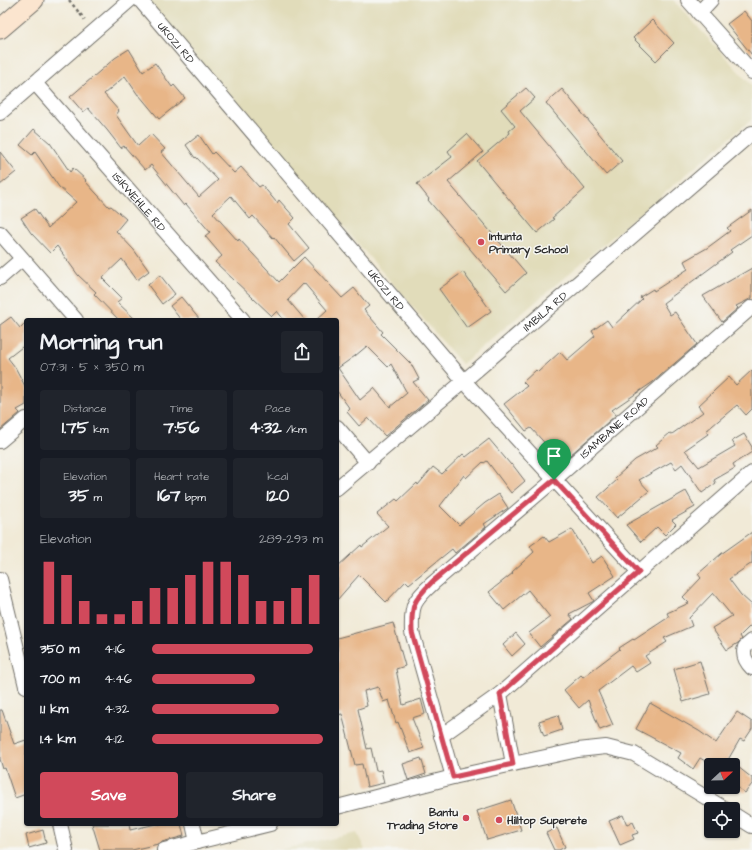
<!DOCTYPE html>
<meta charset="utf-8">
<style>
body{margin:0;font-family:"Architects Daughter",sans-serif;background:#20242c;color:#f1f3f6;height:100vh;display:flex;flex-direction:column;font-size:15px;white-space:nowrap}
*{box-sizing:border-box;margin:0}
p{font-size:13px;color:#9ea1a6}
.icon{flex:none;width:22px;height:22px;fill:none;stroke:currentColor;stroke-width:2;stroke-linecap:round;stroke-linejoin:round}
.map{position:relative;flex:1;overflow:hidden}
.details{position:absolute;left:24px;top:318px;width:315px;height:508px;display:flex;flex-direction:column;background:#171b24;border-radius:4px;box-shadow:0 1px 3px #0004}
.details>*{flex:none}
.needle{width:26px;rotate:68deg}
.controls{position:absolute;left:704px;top:758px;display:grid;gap:8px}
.controls a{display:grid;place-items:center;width:36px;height:36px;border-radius:4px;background:#171b24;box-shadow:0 1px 3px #0004;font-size:20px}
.pin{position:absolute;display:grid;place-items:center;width:34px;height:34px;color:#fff;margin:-41px -17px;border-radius:50% 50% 50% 0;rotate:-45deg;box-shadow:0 0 4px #0007}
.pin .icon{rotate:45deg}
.round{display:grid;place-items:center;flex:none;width:42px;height:42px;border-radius:4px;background:#20242c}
.overview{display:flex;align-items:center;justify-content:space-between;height:68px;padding:0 16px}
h1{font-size:22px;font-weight:700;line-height:30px}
.stats{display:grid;grid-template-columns:repeat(3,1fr);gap:6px;height:68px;padding:4px 16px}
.stats div{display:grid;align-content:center;border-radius:4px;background:#20242c;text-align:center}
.stats b{font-size:17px;font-weight:700}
.stats small{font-size:11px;font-weight:400}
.stats p{font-size:11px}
.chart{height:112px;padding:8px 16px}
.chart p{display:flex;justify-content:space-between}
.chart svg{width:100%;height:72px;margin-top:4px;stroke:#d1495b;stroke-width:6}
.action{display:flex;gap:8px;margin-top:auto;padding:8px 16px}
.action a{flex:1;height:46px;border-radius:4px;background:#d1495b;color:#fff;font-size:16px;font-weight:700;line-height:46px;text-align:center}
.action a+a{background:#20242c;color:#f1f3f6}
ul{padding:0 16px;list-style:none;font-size:13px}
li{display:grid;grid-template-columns:64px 48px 1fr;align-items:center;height:30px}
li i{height:10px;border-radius:5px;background:#d1495b}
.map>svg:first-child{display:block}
.built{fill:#e1dcba}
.building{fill:#e8b688;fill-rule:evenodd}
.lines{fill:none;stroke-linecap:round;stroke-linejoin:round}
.street-casing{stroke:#706e67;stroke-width:16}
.secondary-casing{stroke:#706e67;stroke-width:21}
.path{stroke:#706e67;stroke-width:2.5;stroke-dasharray:3 3;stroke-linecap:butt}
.street{stroke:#fff;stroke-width:14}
.secondary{stroke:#fbe5cf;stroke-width:19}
.route-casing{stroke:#fff;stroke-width:8}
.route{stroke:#d1495b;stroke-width:5}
.poi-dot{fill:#d1495b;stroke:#f6f6f2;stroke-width:1.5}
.labels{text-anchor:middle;stroke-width:3;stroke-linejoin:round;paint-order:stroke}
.street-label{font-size:11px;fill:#2b2b2b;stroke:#f6f6f2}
.poi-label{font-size:11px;font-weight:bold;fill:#2b2b2b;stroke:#f6f6f2;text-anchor:start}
</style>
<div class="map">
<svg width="752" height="850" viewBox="0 0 752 850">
<rect width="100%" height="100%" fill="#f6f6f2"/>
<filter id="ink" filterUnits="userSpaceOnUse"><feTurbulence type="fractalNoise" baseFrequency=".025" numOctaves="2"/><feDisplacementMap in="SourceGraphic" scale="8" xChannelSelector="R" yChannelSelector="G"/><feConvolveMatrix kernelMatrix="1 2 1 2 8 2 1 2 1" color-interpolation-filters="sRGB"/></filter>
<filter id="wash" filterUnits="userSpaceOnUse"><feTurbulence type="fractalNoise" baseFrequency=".012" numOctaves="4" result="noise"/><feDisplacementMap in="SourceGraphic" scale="16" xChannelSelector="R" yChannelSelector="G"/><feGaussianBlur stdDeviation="0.9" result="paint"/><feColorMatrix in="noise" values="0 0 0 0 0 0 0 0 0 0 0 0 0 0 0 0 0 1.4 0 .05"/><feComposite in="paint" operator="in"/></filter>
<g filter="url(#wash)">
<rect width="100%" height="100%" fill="#f1ead7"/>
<!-- built -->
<g class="built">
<path d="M150 0H673L752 86V119L462 364 148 1Z"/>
<path d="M357 833 365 850H280Z"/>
</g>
<g id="blocks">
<!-- building -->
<g class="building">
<path d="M744 11 752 21V55L727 24Z"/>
<path d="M652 20 674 43 656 61 633 38Z"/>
<path d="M129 49 143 72 155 63 172 87 174 85 185 98 159 119 139 95H138L125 76 104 94 119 111 116 115 138 146 151 134 165 149 161 152 199 197 218 180 196 157 195 158 186 145 199 135 212 154 214 152 234 173 241 167 259 187 262 185 277 203 279 200 295 218 289 224 309 248 294 261 274 237 273 238 253 216 250 219 231 196 213 213 238 241 239 239 279 282 304 257 342 298 354 288 369 306 364 310 383 332 381 334 411 364 419 379 413 382 428 400 385 436 368 418 359 426 347 412 350 409 337 391V320H316L327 310 304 283 288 300 305 320H284L277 311 272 316 215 262 222 256 205 236 210 232 186 204 184 206 151 165 145 170 124 146 121 148 107 130 88 108 83 112 70 97 115 58ZM367 346 388 367 391 364 407 393 390 407 374 388 360 400 338 368 355 356Z"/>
<path d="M526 88 535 98 520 111 585 189 552 218 554 219 537 233 477 161 510 133 509 131 515 126 501 109Z"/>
<path d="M562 89 622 161 606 175 546 103Z"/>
<path d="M34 129 50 143 70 172 73 168 86 180 85 181 109 207 111 206 126 219 116 231 134 250 149 271 137 280 122 259 102 278 122 298 117 302 136 320H119L94 294 96 292 78 275 57 246 50 253 31 233 21 218 35 209 48 228 76 202 59 187 35 152 32 155 20 145Z"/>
<path d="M467 134 483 152 448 182 526 273 506 291 428 200 429 199 417 184 452 157 448 151Z"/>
<path d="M0 152 16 172 0 185Z"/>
<path d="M752 210V235L730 250 732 252 663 303 670 315 675 312 697 344 653 382 612 410 616 415 562 462 531 428 526 431 504 404 527 386 523 382 536 370 538 372 560 352 567 360 595 336 592 331 607 320 612 327 642 299 640 297 653 289 654 291 688 269 684 261 707 248 730 231 727 228Z"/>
<path d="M752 268V298L736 306 738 308 722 322 703 296Z"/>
<path d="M463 272 491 311 467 328 439 289Z"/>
<path d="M160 275 175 294 162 304 148 285Z"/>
<path d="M181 297 200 320H181L170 306Z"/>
<path d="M11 317 20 328 26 322V344L8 358 15 367 26 388V405L17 410 20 413 0 430V325Z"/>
<path d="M752 370V409L746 415 737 405 706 431 708 434 685 450 699 467 735 446 732 441 744 434 752 447V452L733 464 735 468 714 480 716 483 702 493 682 464 676 469 671 462 639 480 649 491 617 518 598 497 617 480 615 478 635 460 658 447 656 445 670 433 672 434 703 412 698 406 729 377 736 385Z"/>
<path d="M489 439 511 465 512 464 525 481 511 493 487 461 484 463 483 462 466 478 464 475 440 506 459 525 485 503 499 494 508 508 484 524 486 527 455 553 452 549 409 584 406 581 386 602 359 575 337 600V567L361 545 362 547 388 526 377 514 396 499 398 501 417 483 418 485 433 467 442 474 463 454 466 457Z"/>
<path d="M686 491 695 507 672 520 676 524 665 535 657 527 641 542 626 525Z"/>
<path d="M572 529 592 563 602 556 615 576 589 593 594 601 569 614 573 619 540 647 529 633 550 617 528 590 504 610 489 592 513 573 512 572 534 552 530 546 544 536 549 542Z"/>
<path d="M752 532V563L729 579 741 595 752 605V624L740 636 742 639 738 643 727 650 712 628 732 616 713 593 689 618 692 626 664 638 667 642 645 656 650 663 636 672 631 666 598 691 613 725 600 730 588 700 579 708 564 690 581 675 583 677 620 649 619 648 633 639 634 640 669 617 667 613 689 603 683 597 701 578 698 574 721 554Z"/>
<path d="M393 623 405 666 396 669 403 705 421 699 425 714 412 718 424 748 410 753 398 722 396 723 389 700 383 702 378 687 364 691 367 706 358 709 367 749 371 748 376 771 381 770 384 783 367 787 362 764 355 765 342 714 337 715V638Z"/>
<path d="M516 633 525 644 512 656 503 645Z"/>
<path d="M700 661 710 694 683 702 674 669Z"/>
<path d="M650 703 699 731 716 743 737 712 752 722V729L744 741 740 739 725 765H712L700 758 693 769 678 758 681 753 636 729Z"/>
<path d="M0 710H2L14 744 26 740V794L15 798 5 768 3 769 0 759Z"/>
<path d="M558 715 562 730 544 736 539 721Z"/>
<path d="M421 758 426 774 408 780 403 764Z"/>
<path d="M733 763 752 778V784L745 793 733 784Z"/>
<path d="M511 800 521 830 487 840 477 811Z"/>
<path d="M623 815 627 825 633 822 638 833 632 835 634 839 620 845 609 821Z"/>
<path d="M92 824H129L130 830 156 824H181L184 836 162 842 158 844 132 850H100Z"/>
<path d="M557 828 565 847 559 850H554L546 833Z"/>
<path d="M43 830 46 843 29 848 26 835Z"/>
</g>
</g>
</g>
<g filter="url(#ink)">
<use href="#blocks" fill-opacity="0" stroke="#706e67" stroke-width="1"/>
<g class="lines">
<defs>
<g id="street">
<path id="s1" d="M140 0 464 381 639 572"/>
<path d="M688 0 752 72"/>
<path d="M699 13 711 0"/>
<path id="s2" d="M35 83 243 320"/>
<path d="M0 113 130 0"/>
<path d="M0 233 76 320"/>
<path d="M0 278 22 259"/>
<path d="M337 427 368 463"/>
<path d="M0 441 26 419"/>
<path id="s3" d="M337 488 464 381 752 133"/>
<path d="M0 579 26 686"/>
<path d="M752 641 745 647C742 656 746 662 752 668"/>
<path d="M500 694 513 764"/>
<path d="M441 736 500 694 752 473"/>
<path id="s4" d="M453 777 412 632C411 605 413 601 433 583L554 480 752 307"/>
<path d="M337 807 453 777 578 750 606 747 634 754 725 809"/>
<path d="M733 814 752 826"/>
<path d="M60 824 66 850"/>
<path d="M193 824 197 842"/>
<path d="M164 850 270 824"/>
</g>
<path id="secondary" d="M0 29 34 0"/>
</defs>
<!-- street casing -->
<use href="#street" class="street-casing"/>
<!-- secondary casing -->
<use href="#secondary" class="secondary-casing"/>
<!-- path -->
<path class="path" d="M69 0 85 20"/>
<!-- street -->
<use href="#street" class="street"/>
<!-- secondary -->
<use href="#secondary" class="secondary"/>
</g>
</g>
<g class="lines" filter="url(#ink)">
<defs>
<path id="route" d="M554 480 639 572 500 694 513 764 453 777 412 632C411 605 413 601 432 582Z"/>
</defs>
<!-- route casing -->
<use href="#route" class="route-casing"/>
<!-- route -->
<use href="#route" class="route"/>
</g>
<!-- markers -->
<g class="poi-dot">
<circle cx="481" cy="242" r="4"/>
<circle cx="466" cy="818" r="4"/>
<circle cx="499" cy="820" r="4"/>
</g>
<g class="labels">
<!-- street labels -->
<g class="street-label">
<text dy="4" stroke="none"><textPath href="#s1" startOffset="56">UKOZI RD</textPath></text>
<text dy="4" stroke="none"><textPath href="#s2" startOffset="158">ISIKWEHLE RD</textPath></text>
<text dy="4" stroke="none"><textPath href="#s1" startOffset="380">UKOZI RD</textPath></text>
<text dy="4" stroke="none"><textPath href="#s3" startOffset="273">IMBILA RD</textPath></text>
<text dy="4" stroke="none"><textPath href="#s4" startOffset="446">ISAMBANE ROAD</textPath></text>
</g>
<!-- poi labels -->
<g class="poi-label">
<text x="489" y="240">Intunta<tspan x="489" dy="13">Primary School</tspan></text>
<text x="458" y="816" text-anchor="end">Bantu<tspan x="458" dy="13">Trading Store</tspan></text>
<text x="507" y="824">Hilltop Superete</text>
</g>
</g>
</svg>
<div class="controls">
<a><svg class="needle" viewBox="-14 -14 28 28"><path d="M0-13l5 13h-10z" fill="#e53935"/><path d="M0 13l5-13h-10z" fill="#9ea1a6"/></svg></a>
<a><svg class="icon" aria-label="locate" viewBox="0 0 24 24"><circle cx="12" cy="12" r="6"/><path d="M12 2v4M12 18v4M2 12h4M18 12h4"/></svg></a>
</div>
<div class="pin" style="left:554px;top:480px;background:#1e9e55"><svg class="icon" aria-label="arrive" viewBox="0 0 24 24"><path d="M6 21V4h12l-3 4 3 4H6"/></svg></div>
<section class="details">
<div class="overview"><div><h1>Morning run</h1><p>07:31 · 5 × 350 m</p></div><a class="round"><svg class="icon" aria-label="share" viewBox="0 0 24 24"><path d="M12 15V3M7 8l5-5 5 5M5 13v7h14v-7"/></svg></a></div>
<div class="stats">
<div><p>Distance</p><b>1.75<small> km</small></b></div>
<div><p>Time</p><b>7:56</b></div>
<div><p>Pace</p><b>4:32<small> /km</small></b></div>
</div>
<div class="stats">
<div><p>Elevation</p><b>35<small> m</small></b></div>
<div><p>Heart rate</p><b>167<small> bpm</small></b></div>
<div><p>kcal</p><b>120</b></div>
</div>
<div class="chart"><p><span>Elevation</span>289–293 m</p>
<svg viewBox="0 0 160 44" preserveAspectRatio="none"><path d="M5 44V6M15 44V14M25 44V30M35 44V38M45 44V38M55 44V30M65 44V22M75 44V22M85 44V14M95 44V6M105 44V6M115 44V14M125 44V30M135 44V30M145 44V22M155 44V14"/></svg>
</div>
<ul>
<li><b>350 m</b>4:16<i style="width:94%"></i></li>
<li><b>700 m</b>4:46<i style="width:60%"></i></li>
<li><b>1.1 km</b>4:32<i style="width:74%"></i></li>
<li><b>1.4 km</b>4:12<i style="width:100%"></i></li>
</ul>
<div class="action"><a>Save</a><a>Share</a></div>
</section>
</div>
